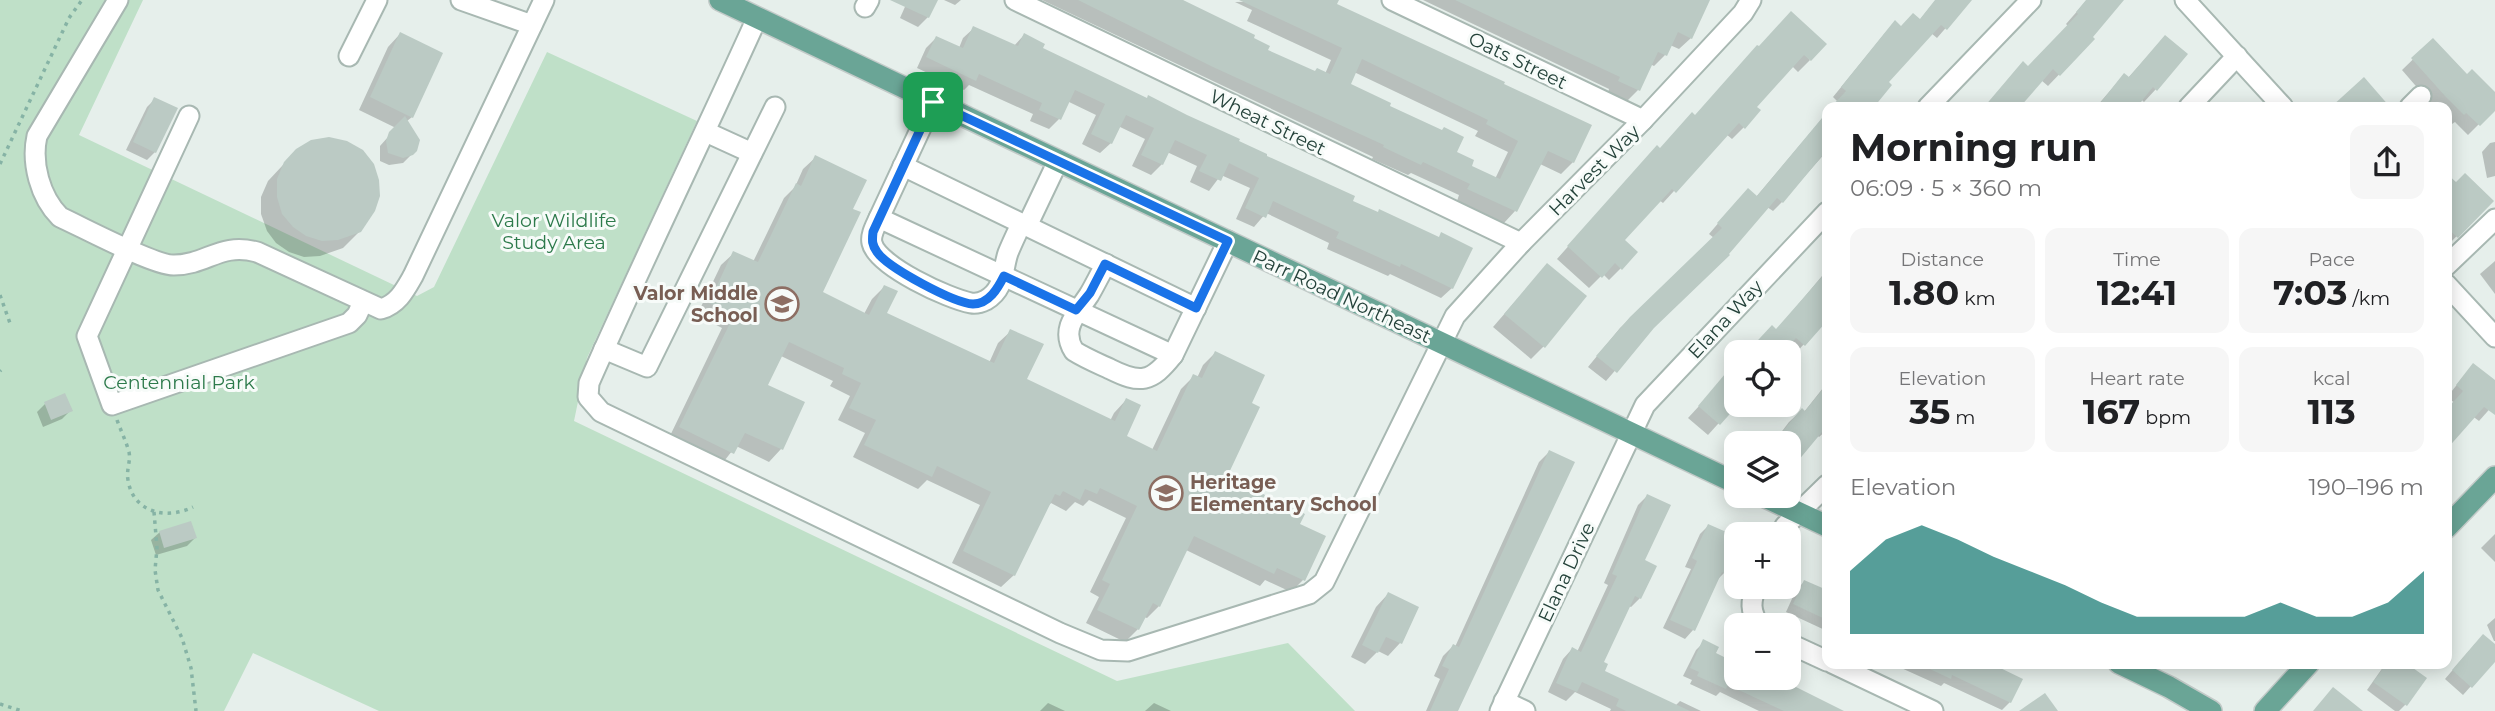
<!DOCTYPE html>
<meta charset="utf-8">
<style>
body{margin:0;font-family:Montserrat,sans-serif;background:#f6f6f6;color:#202124;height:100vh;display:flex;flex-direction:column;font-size:26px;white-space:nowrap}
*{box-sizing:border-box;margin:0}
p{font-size:23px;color:#757577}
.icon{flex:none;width:38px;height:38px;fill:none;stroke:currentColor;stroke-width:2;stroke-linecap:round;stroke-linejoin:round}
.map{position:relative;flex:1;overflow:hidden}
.sheet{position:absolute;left:1822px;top:102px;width:630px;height:567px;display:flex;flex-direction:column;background:#fff;border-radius:14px;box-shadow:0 4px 18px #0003}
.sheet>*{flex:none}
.controls{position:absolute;left:1724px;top:340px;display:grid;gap:14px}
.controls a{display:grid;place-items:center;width:77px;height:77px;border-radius:14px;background:#fff;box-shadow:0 4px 18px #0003;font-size:35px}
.pin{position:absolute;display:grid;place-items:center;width:60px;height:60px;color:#fff;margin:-30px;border-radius:14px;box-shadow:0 4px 10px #0006}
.round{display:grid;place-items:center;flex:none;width:74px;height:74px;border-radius:14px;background:#f6f6f6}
.overview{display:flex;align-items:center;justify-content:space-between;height:119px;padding:0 28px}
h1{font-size:38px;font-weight:700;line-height:52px}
.metrics{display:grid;grid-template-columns:repeat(3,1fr);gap:10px;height:119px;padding:7px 28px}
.metrics div{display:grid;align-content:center;border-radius:14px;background:#f6f6f6;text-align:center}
.metrics b{font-size:35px;font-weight:700}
.metrics small{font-size:19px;font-weight:400}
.metrics p{font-size:19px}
.chart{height:196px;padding:14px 28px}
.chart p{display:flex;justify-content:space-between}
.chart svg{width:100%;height:126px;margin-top:7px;fill:#0f766e;opacity:.7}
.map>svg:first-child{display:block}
.green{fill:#bfe0c8}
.shadow{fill:#0003;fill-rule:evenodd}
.building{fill:#bbcac4;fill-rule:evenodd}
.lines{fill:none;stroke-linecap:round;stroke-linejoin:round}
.minor-casing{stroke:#a8b8b2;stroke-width:23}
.major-casing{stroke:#c2cac8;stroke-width:24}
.path{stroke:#86b3a5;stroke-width:3.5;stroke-dasharray:3.5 5;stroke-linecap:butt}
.minor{stroke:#fff;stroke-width:19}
.major{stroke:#6aa596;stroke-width:21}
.route-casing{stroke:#fff;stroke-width:14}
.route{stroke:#1a73e8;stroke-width:9}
.labels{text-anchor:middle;stroke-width:6;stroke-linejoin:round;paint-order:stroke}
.street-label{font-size:19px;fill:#24423a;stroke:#f7fbf9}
.park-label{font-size:19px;fill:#2d7a4b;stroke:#f7fbf9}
.education-label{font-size:19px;font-weight:bold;fill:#785e54;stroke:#f7fbf9;text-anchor:end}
</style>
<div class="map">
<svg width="2495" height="711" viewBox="0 0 2495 711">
<rect width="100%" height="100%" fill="#e6efeb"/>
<!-- green -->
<path class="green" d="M0 0H143L79 135 417 296 434 287 547 52 697 121 587 358 574 421 1117 681 1288 643 1355 711H379L253 653 224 711H0Z"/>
<!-- shadow -->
<g class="shadow">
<path d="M908 0H936L928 17 918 27 900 18Z"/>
<path d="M944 0H961L955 5Z"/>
<path d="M1042 0H1182L1251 39 1266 51 1314 73 1325 74 1331 60 1247 21 1252 10 1235 2 1326 0 1502 85 1573 162 1561 174 1540 164 1515 211 1504 223 1457 201 1459 195 1411 173 1408 175 1372 159 1373 157ZM1354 72 1478 131 1475 136 1508 152 1495 179 1470 166 1454 153 1387 106 1348 85Z"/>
<path d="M1423 0H1708L1691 38 1679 49 1670 45 1665 55 1654 66 1650 64 1638 90 1627 101 1608 93 1609 89Z"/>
<path d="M1936 0H1970L1937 38 1931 33 1887 82 1837 101 1833 97 1886 32 1919 21Z"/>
<path d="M2087 0H2122L2091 37 2093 39 2048 86 2041 80 2022 102 2027 107H1985L2028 68 2068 26 2066 24Z"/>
<path d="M1780 25 1810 60 1798 72 1792 66 1755 107 1744 127 1732 139 1726 134 1663 203 1659 200 1622 240 1621 268 1609 280 1603 274 1589 288 1557 259 1645 160 1659 150 1694 117Z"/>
<path d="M974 28 1014 46 1024 35 1041 49 1237 142 1351 202 1452 288 1441 298 1390 274 1388 276 1327 249 1329 243 1266 213 1254 227 1236 219 1250 188 1221 175 1209 191 1190 182 1197 166 1167 152 1162 164 1151 175 1132 166 1145 139 1118 126 1111 143 1100 153 1082 144 1096 115 1067 101 1059 119 1049 129 1030 121 1033 114 969 85 964 90 917 68 926 48 936 38 959 48 963 38Z"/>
<path d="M400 34 412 117 407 121 412 154 403 163 389 165 380 161V146L396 128 359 110 388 47Z"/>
<path d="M2165 37 2156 89 2144 102 2141 99 2134 107H2096L2124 75 2128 78Z"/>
<path d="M2433 40 2466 77 2495 94V108L2468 135 2455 122 2452 124 2446 119V107H2434L2402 70Z"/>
<path d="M155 99V152L147 160 126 150 147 107Z"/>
<path d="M1827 113V151L1782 202 1773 211 1767 207 1651 329 1606 381 1588 367 1620 328 1714 238 1709 234 1738 200 1756 197Z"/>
<path d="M2495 142V176L2487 178 2482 152 2490 143Z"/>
<path d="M297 150 360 231 343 248 320 256 304 257 289 252 276 243 267 231 261 214V197L268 181Z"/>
<path d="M816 157 851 209 820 293 864 314 872 299 884 287 885 313 989 363 998 343 1011 331 1025 380 1110 421 1114 413 1126 400 1124 437 1152 450 1181 389 1194 376 1197 378 1203 365 1215 353 1249 404 1225 478 1298 524 1303 580 1291 592 1265 580 1260 586 1186 550 1159 606 1147 618 1144 617 1138 629 1125 642 1086 623 1099 597 1090 592 1126 518 1089 500 1083 506 1075 502 1066 511 1051 503 1047 508 1014 575 1001 587 952 563 980 505 927 480 918 489 853 457 865 433 838 420 850 396 830 386 833 381 781 356 765 386 803 403 781 449 769 462 736 446 721 465 668 440 722 328 697 315 721 265 734 253 753 262 784 198 795 187 803 169Z"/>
<path d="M2446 175 2456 184 2491 201 2446 247Z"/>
<path d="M2495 261V294L2480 274Z"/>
<path d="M1547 265 1544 346 1531 359 1493 327Z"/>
<path d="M1827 270V319L1793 356 1784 349 1776 331Z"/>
<path d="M2473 365 2495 382V403L2479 421 2447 397Z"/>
<path d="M1736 366V404L1708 435 1688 418Z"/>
<path d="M1827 383V430L1819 437 1817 435 1788 443H1773L1789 422 1802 410 1804 412Z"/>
<path d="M64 396 70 411 62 419 43 427 37 412 45 404Z"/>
<path d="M1549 452 1456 711H1426L1440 679 1434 676 1443 656 1453 646 1455 647 1539 462Z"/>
<path d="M1647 496 1640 598 1631 607 1629 606 1602 663 1603 672 1675 706 1680 701 1701 711H1610L1611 709 1575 692 1566 701 1548 692 1563 659 1572 649 1577 652 1608 585 1604 583 1638 505Z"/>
<path d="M1708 526 1722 548 1724 573 1717 580 1693 630 1685 639 1663 628 1691 569 1685 567 1700 534Z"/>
<path d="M160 532 195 538 187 546 156 555 151 540Z"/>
<path d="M2495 534V562L2481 548Z"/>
<path d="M1804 582 1827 592V631L1786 612 1796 590Z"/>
<path d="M1388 594 1417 608 1400 643 1388 656 1378 651 1365 664 1351 657 1376 607Z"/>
<path d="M2495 618V641H2494L2487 625Z"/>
<path d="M1704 642 1713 654 1736 665V677L1842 711H1759L1720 692 1716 696 1690 684 1692 680 1683 676 1696 650Z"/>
<path d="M2475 644 2495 647V659L2463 695 2445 679Z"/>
<path d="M1899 663H1970L2010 702 2002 710 1944 683 1941 686 1899 667Z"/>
<path d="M2386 663H2403L2405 705 2399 711H2395L2367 690Z"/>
<path d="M1048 703 1065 711H1040Z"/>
<path d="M1154 703 1171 711H1145Z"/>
</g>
<!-- building -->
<g class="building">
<path d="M890 0H938L929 18Z"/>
<path d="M1078 0H1183L1255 35 1254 38 1270 46 1268 50 1315 71 1317 68 1330 74 1342 48 1239 0H1339L1337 4 1505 82 1504 84 1592 125 1574 163 1548 151 1517 212 1467 189 1470 184 1423 162 1421 165 1383 147 1384 145 1213 67ZM1362 59 1488 120 1486 124 1518 141 1500 179 1472 166 1474 160 1457 152 1464 137 1444 127 1442 130 1390 106 1391 103 1351 84Z"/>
<path d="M1455 0H1710L1692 39 1678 32 1667 56 1658 52 1640 91 1618 81 1620 77Z"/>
<path d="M1935 0H1972L1947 30 1941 25 1889 82 1892 85 1874 107H1831L1846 91 1841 87 1895 20 1901 26 1913 13 1920 19Z"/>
<path d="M2086 0H2124L2093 37 2095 39 2060 76 2053 69 2020 107H1984L2023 61 2028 66 2078 14 2076 12Z"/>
<path d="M1791 11 1827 44 1811 61 1804 55 1757 107 1761 110 1745 129 1739 123 1676 193 1672 189 1625 240 1638 252 1622 270 1615 263 1602 278 1567 246 1657 145 1660 148 1692 112 1695 115 1757 45 1759 46Z"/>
<path d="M973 26 1018 46 1024 33 1045 44 1043 48 1147 98 1148 95 1187 115 1240 139 1239 141 1267 154V156L1355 196 1353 201 1378 212 1379 209 1439 237 1441 232 1473 248 1453 289 1401 264 1400 267 1336 238 1339 232 1273 201 1266 218 1245 208 1259 178 1229 163 1221 181 1199 171 1207 155 1175 140 1163 165 1141 155 1154 128 1126 115 1112 144 1091 134 1105 104 1075 90 1061 120 1039 110 1042 103 979 74 976 81 926 57 936 36 963 48Z"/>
<path d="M400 32 443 53 413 118 370 97Z"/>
<path d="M2165 35 2188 54 2157 91 2153 87 2137 107H2097L2124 73 2129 77Z"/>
<path d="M2433 38 2467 74 2472 69 2495 92V111L2480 126 2466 113 2464 115 2445 96 2411 58Z"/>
<path d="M2364 77 2390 107H2331Z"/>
<path d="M154 97 178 108 156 153 133 142Z"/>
<path d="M1827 112V150L1783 203 1777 198 1729 254 1730 255 1654 328 1617 373 1596 356 1630 317 1722 228 1717 223 1748 188 1757 196Z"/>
<path d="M405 116 420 140 417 151 413 155 403 158 388 153 386 141 389 132Z"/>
<path d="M329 137 347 141 363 150 374 164 379 180 380 196 375 211 361 232 338 240 322 241 306 236 293 227 282 214 277 197V179L284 162 296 149 311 140Z"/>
<path d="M815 155 867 180 853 209 861 212 823 292 869 315 884 285 898 291 887 313 994 363 1010 329 1044 344 1027 379 1115 421 1126 398 1141 405 1127 436 1157 451 1193 374 1202 378 1215 351 1265 375 1252 403 1260 407 1227 477 1305 514 1300 524 1326 536 1305 581 1277 568 1274 574 1194 536 1160 607 1153 603 1139 630 1097 610 1110 584 1102 580 1137 506 1100 488 1097 494 1085 489 1080 500 1063 491 1060 496 1055 494 1015 576 963 551 991 492 937 466 932 477 864 445 876 420 849 408 861 383 842 374 844 368 789 342 768 385 805 402 783 450 745 433 734 454 679 427 734 315 709 303 733 251 758 262 796 183 801 186Z"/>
<path d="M2446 173 2456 182 2465 173 2494 201 2458 238 2446 227Z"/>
<path d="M1547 263 1587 296 1545 348 1504 314Z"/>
<path d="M1827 271V321L1805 346 1796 338 1783 352H1747L1772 325 1776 329Z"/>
<path d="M1736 361V407L1720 425 1698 406Z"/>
<path d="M2473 363 2495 380V415L2484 407 2446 450V410L2463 391 2456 385Z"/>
<path d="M1827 384V426L1788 473V443H1773L1802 408 1805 411Z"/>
<path d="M65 393 73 411 51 420 44 402Z"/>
<path d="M1549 450 1575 462 1458 711H1430L1449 669 1442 666 1453 644 1459 647Z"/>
<path d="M1647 494 1671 505 1645 560 1657 566 1641 599 1635 596 1604 662 1608 664 1605 671 1690 711H1626L1616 706 1619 699 1582 682 1577 692 1556 683 1572 647 1581 652 1617 576 1612 574Z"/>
<path d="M191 521 197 538 164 548 159 531Z"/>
<path d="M1708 524 1731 534 1725 547 1735 552 1725 574 1722 572 1695 631 1670 620 1697 561 1692 558Z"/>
<path d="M1804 580 1827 590V620L1793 604Z"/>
<path d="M1388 592 1419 607 1402 644 1386 637 1378 653 1362 645Z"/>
<path d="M2483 634 2495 644V662L2472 688 2452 670Z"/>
<path d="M1703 639 1719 647 1716 653 1736 663V677H1776L1844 711H1784L1728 685 1726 689 1697 676 1699 672 1690 668Z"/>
<path d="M1917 663H1990L2023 679 2011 703 1952 675 1951 679Z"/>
<path d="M2387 663H2406L2427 678 2407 706 2373 682Z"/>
<path d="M2333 687 2363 711H2313Z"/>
<path d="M2045 693 2058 711H2019Z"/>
</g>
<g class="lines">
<defs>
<g id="minor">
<path d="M118 0 37 136C31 163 40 197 60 217 82 227 155 266 174 265 207 265 220 242 257 252L381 309C398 304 405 290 413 276L544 0"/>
<path d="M461 0 532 25"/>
<path d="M1015 0 1521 243"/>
<path d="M1392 0 1643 120"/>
<path d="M2185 0 2283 107"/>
<path d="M865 7 869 0"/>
<path d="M757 18C702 140 643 260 589 383L588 397 601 412 1060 633 1101 650 1128 651 1309 594 1324 582 1455 316 1521 243 1643 120 1743 13 1751 0"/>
<path d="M349 56 377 0"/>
<path d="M933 102 879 218 1173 355 1228 241"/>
<path d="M1928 107 2031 0"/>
<path d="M2189 107 2237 56"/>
<path d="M2410 107 2421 96"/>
<path d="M189 116 87 336 112 405 349 323 357 315 363 302"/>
<path d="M706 132 752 153"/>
<path d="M903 166 1196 308"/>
<path d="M879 218C876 225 870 235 872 243 877 266 949 299 971 303 976 304 982 302 986 300 1005 289 1002 271 1008 253 1012 243 1017 233 1021 224"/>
<path d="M1027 226 1058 161"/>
<path d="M1106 264C1100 274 1095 285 1089 295 1077 313 1060 329 1074 351 1085 358 1097 363 1110 369 1140 384 1151 383 1173 355"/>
<path d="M2446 266 2495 219"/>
<path d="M2446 284 2495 337"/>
<path d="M604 349 647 367 775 107"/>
<path d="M1781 534 1785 526 1827 485"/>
<path d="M1757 586C1750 601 1750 611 1759 625"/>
<path d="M1788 643 1827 661"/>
<path d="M1832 663 1933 711"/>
<path d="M1504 701 1525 711"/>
<path d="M1500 711 1645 405 1827 212"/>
</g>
<g id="major">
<path d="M720 0 1736 483"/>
<path d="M1761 495 1827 526"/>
<path d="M2446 528 2495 477"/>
<path d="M2119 663 2169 687 2211 711"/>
<path d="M2265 711 2309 663"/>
</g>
</defs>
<!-- minor casing -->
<use href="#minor" class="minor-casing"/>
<!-- major casing -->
<use href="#major" class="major-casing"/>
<!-- path -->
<g class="path">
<path d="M0 164 69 18 82 0"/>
<path d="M0 295 11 326"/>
<path d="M0 371 1 370"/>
<path d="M117 420C121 431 126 441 129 452 131 461 126 470 128 480 133 513 167 520 193 507"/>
<path d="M154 512 157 548 155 570 158 590 182 638 191 668 196 711"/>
<path d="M0 704 22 711"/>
</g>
<!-- minor -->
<use href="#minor" class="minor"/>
<!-- major -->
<use href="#major" class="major"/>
</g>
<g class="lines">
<defs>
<path id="route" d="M933 102 1228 241 1196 308 1105 264 1090 293 1076 310 1004 276C998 288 989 304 973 304 954 303 888 268 877 252 872 245 872 241 873 232Z"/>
</defs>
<!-- route casing -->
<use href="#route" class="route-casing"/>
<!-- route -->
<use href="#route" class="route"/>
</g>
<!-- icons -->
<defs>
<symbol id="school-ring" viewBox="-11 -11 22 22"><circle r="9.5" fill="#f7fbf9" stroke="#8d6e63" stroke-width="1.5"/><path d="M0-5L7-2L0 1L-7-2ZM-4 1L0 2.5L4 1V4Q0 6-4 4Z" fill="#8d6e63"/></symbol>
</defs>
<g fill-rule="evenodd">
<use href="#school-ring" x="763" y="285" width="38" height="38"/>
<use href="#school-ring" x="1147" y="474" width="38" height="38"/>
</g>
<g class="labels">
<!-- street labels -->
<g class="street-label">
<text transform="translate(1518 60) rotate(26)" y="7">Oats Street</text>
<text transform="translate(1268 122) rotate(26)" y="7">Wheat Street</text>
<text transform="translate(1594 170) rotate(-45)" y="7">Harvest Way</text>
<text transform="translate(1342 296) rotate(25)" y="7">Parr Road Northeast</text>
<text transform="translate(1725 319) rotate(-47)" y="7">Elana Way</text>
<text transform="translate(1566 572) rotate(-65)" y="7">Elana Drive</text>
</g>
<!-- park labels -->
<g class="park-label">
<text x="554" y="227">Valor Wildlife<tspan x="554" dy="22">Study Area</tspan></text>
<text x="179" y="389">Centennial Park</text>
</g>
<!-- education labels -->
<g class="education-label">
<text x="758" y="300">Valor Middle<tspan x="758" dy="22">School</tspan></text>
<text x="1190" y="489" text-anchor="start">Heritage<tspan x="1190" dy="22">Elementary School</tspan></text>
</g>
</g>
</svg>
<div class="controls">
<a><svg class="icon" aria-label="locate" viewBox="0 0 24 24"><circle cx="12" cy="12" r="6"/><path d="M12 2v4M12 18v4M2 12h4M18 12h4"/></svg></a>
<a><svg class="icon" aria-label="layers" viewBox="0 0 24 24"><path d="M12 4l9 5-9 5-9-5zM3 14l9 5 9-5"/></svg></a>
<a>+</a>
<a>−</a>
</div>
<div class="pin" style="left:933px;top:102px;background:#1e9e55"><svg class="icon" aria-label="arrive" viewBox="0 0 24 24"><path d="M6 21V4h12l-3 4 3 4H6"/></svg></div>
<section class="sheet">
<div class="overview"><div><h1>Morning run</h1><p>06:09 · 5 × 360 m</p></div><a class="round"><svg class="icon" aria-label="share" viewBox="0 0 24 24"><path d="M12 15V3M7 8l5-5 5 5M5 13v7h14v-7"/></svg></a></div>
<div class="metrics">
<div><p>Distance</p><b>1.80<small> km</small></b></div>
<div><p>Time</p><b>12:41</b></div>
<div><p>Pace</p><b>7:03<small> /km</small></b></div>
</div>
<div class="metrics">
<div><p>Elevation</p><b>35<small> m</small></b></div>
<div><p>Heart rate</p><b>167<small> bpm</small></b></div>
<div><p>kcal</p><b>113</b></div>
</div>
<div class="chart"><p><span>Elevation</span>190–196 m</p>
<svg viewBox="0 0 160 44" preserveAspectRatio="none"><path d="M0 44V22L10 11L20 6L30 11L40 17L50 22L60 27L70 33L80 38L90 38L100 38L110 38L120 33L130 38L140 38L150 33L160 22V44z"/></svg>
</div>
</section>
</div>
